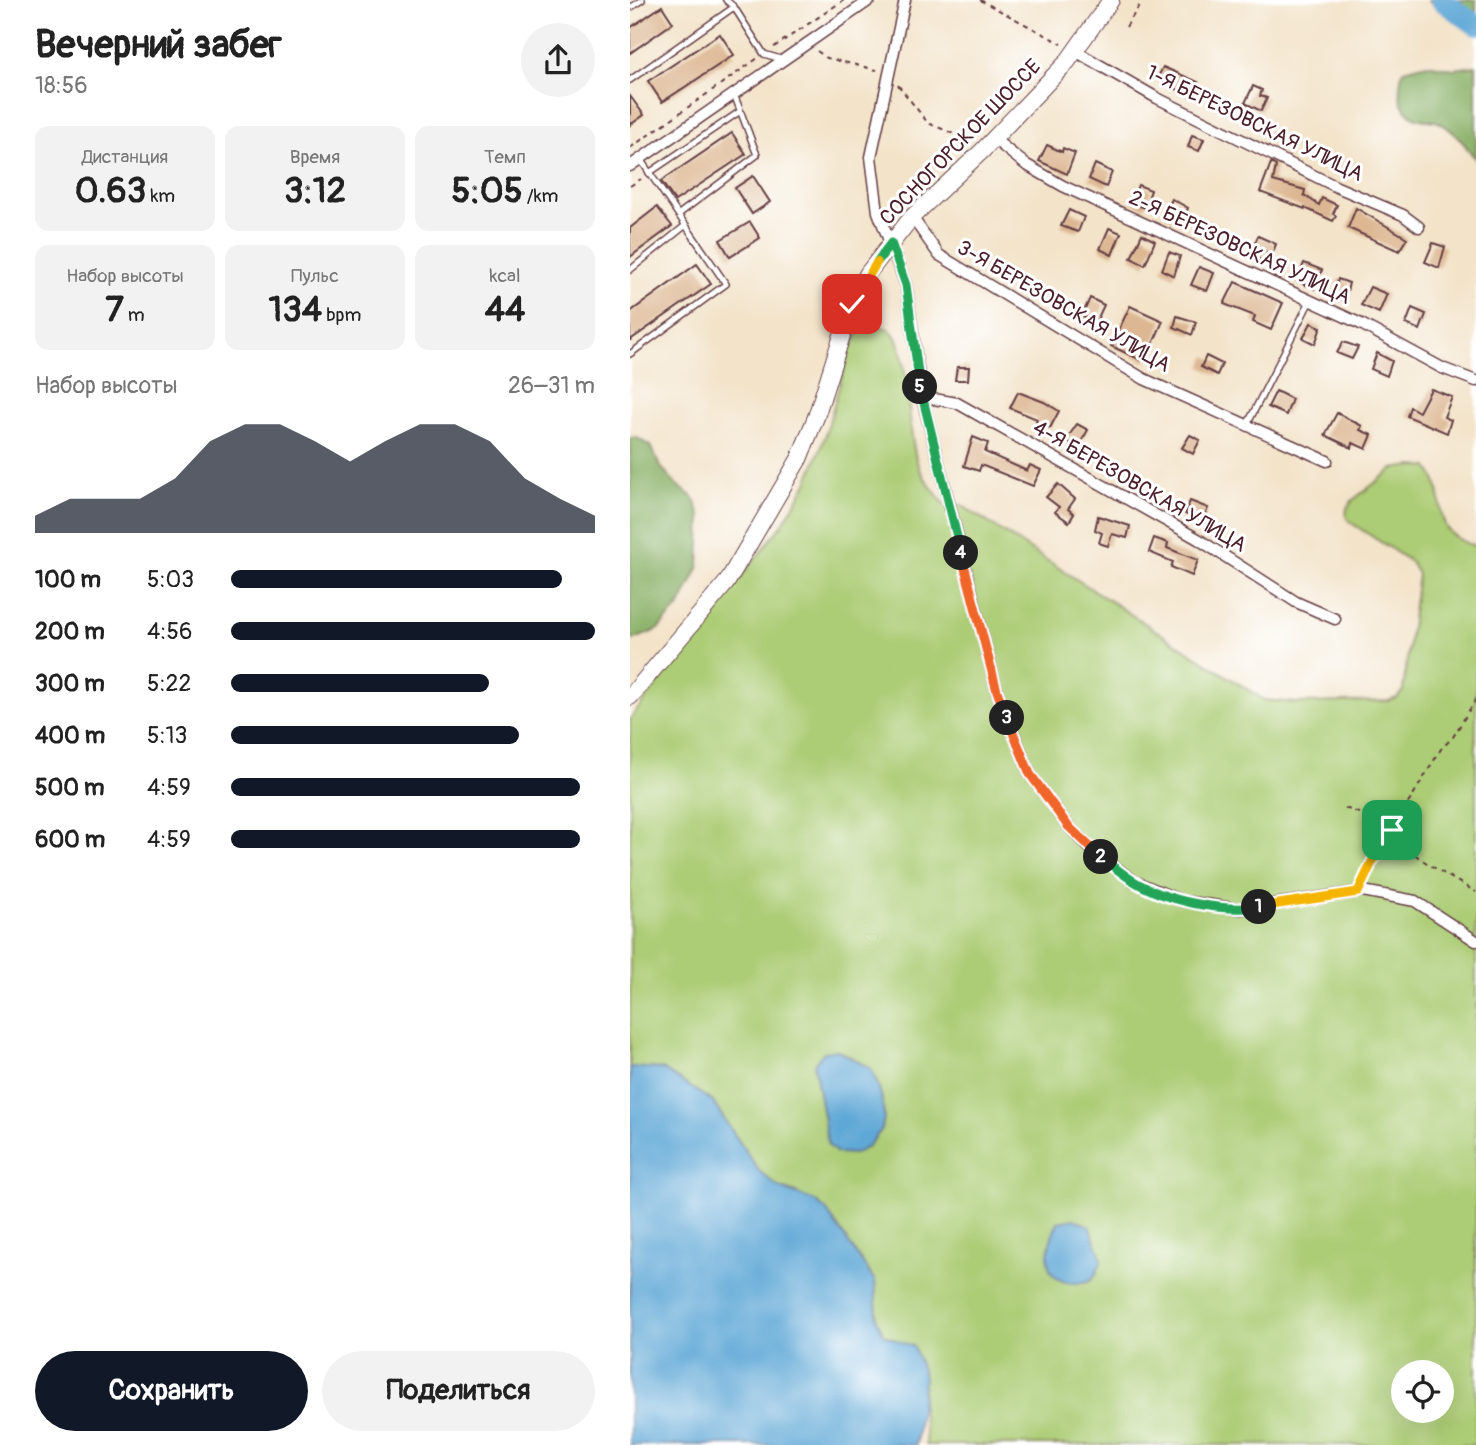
<!DOCTYPE html>
<html lang="ru">
<meta charset="utf-8">
<style>
body{margin:0;font-family:Pangolin,sans-serif;background:#f2f2f2;color:#222;height:100vh;display:flex;flex-direction:column;font-size:26px;white-space:nowrap}
*{box-sizing:border-box;margin:0}
p{font-size:23px;color:#767676}
.icon{flex:none;width:38px;height:38px;fill:none;stroke:currentColor;stroke-width:2;stroke-linecap:round;stroke-linejoin:round}
.map{position:relative;flex:1;overflow:hidden}
.details{display:flex;flex-direction:column;background:#fff;width:630px}
.details>*{flex:none}
.buttons{position:absolute;left:761px;top:1360px;display:grid;gap:14px}
.buttons a{display:grid;place-items:center;width:63px;height:63px;border-radius:50%;background:#fff;box-shadow:0 7px 28px #0002;font-size:35px}
.pin{position:absolute;display:grid;place-items:center;width:60px;height:60px;color:#fff;margin:-30px;border-radius:14px;box-shadow:0 4px 10px #0006}
.km{position:absolute;width:35px;height:35px;margin:-18px;border-radius:50%;background:#222;color:#fff;font-size:19px;line-height:35px;text-align:center}
.round{display:grid;place-items:center;flex:none;width:74px;height:74px;border-radius:37px;background:#f2f2f2}
.overview{display:flex;align-items:center;justify-content:space-between;height:119px;padding:0 35px}
h1{font-size:38px;font-weight:800;line-height:52px}
.metrics{display:grid;grid-template-columns:repeat(3,1fr);gap:10px;height:119px;padding:7px 35px}
.metrics div{display:grid;align-content:center;border-radius:14px;background:#f2f2f2;text-align:center}
.metrics b{font-size:35px;font-weight:800}
.metrics small{font-size:19px;font-weight:400}
.metrics p{font-size:19px}
.chart{height:196px;padding:14px 35px}
.chart p{display:flex;justify-content:space-between}
.chart svg{width:100%;height:126px;margin-top:7px;fill:#111827;opacity:.7}
.cta{display:flex;gap:14px;margin-top:auto;padding:14px 35px}
.cta a{flex:1;height:80px;border-radius:42px;background:#111827;color:#fff;font-size:28px;font-weight:800;line-height:80px;text-align:center}
.cta a+a{background:#f2f2f2;color:#222}
ul{padding:0 35px;list-style:none;font-size:23px}
li{display:grid;grid-template-columns:112px 84px 1fr;align-items:center;height:52px}
li i{height:18px;border-radius:9px;background:#111827}
main{display:flex;flex:1;min-height:0}
.map>svg:first-child{display:block}
.green{fill:#accc74;stroke:#7b7650;stroke-width:2;fill-rule:evenodd}
.forest{fill:#89b066;stroke:#6a6848;stroke-width:2}
.water{fill:#5fa7d6;stroke:#546380;stroke-width:2}
.lines{fill:none;stroke-linecap:round;stroke-linejoin:round}
.river{stroke:#5fa7d6;stroke-width:21}
.building{fill:#ddb793}
.lane-casing{stroke:#633c43;stroke-width:8}
.street-casing{stroke:#633c43;stroke-width:13}
.secondary-casing{stroke:#633c43;stroke-width:18}
.path{stroke:#633c43;stroke-width:2;stroke-dasharray:5 5;stroke-linecap:butt}
.lane{stroke:#fff;stroke-width:5}
.street{stroke:#fff;stroke-width:10}
.secondary{stroke:#fff;stroke-width:16}
.split-1-casing{stroke:#fff;stroke-width:14}
.split-2-casing{stroke:#fff;stroke-width:14}
.split-3-casing{stroke:#fff;stroke-width:14}
.split-4-casing{stroke:#fff;stroke-width:14}
.split-5-casing{stroke:#fff;stroke-width:14}
.split-6-casing{stroke:#fff;stroke-width:14}
.split-7-casing{stroke:#fff;stroke-width:14}
.split-1{stroke:#f5b400;stroke-width:9}
.split-2{stroke:#22a559;stroke-width:9}
.split-3{stroke:#f0652b;stroke-width:9}
.split-4{stroke:#f0652b;stroke-width:9}
.split-5{stroke:#22a559;stroke-width:9}
.split-6{stroke:#22a559;stroke-width:9}
.split-7{stroke:#f5b400;stroke-width:9}
.labels{text-anchor:middle;stroke-width:6;stroke-linejoin:round;paint-order:stroke}
.street-label{font-size:21px;fill:#4a1f2b;stroke:#fff}
</style>
<main>
<section class="details">
<div class="overview"><div><h1>Вечерний забег</h1><p>18:56</p></div><a class="round"><svg class="icon" aria-label="share" viewBox="0 0 24 24"><path d="M12 15V3M7 8l5-5 5 5M5 13v7h14v-7"/></svg></a></div>
<div class="metrics">
<div><p>Дистанция</p><b>0.63<small> km</small></b></div>
<div><p>Время</p><b>3:12</b></div>
<div><p>Темп</p><b>5:05<small> /km</small></b></div>
</div>
<div class="metrics">
<div><p>Набор высоты</p><b>7<small> m</small></b></div>
<div><p>Пульс</p><b>134<small> bpm</small></b></div>
<div><p>kcal</p><b>44</b></div>
</div>
<div class="chart"><p><span>Набор высоты</span>26–31 m</p>
<svg viewBox="0 0 160 44" preserveAspectRatio="none"><path d="M0 44V38L10 32L20 32L30 32L40 25L50 12L60 6L70 6L80 12L90 19L100 12L110 6L120 6L130 12L140 25L150 32L160 38V44z"/></svg>
</div>
<ul>
<li><b>100 m</b>5:03<i style="width:91%"></i></li>
<li><b>200 m</b>4:56<i style="width:100%"></i></li>
<li><b>300 m</b>5:22<i style="width:71%"></i></li>
<li><b>400 m</b>5:13<i style="width:79%"></i></li>
<li><b>500 m</b>4:59<i style="width:96%"></i></li>
<li><b>600 m</b>4:59<i style="width:96%"></i></li>
</ul>
<div class="cta"><a>Сохранить</a><a>Поделиться</a></div>
</section>
<div class="map">
<svg width="846" height="1445" viewBox="0 0 846 1445">
<rect width="100%" height="100%" fill="#fff"/>
<filter id="ink" filterUnits="userSpaceOnUse"><feTurbulence type="fractalNoise" baseFrequency=".0143" numOctaves="2"/><feDisplacementMap in="SourceGraphic" scale="14" xChannelSelector="R" yChannelSelector="G"/><feConvolveMatrix kernelMatrix="1 2 1 2 8 2 1 2 1" color-interpolation-filters="sRGB"/></filter>
<filter id="wash" filterUnits="userSpaceOnUse"><feTurbulence type="fractalNoise" baseFrequency=".00686" numOctaves="4" result="noise"/><feDisplacementMap in="SourceGraphic" scale="28" xChannelSelector="R" yChannelSelector="G"/><feGaussianBlur stdDeviation="1.57" result="paint"/><feColorMatrix in="noise" values="0 0 0 0 0 0 0 0 0 0 0 0 0 0 0 0 0 1.4 0 .05"/><feComposite in="paint" operator="in"/></filter>
<g filter="url(#wash)">
<rect width="100%" height="100%" fill="#f3e3c9"/>
<!-- green -->
<path class="green" d="M241 325C248 326 255 326 261 331 281 349 276 436 289 468 295 481 306 493 314 504L331 505 634 700 667 703 758 701 767 698 773 691 788 574 781 562 720 522 716 517 717 508 723 500 763 469 782 466 798 467C822 499 794 532 846 546V1445H296L292 1404 294 1377 284 1347 254 1335 247 1320 245 1281 196 1210 167 1193 148 1187 129 1171 82 1101 32 1069 0 1067V719L154 522 177 483 195 437 219 351 228 333ZM207 1050C246 1069 248 1073 254 1116ZM774 1372H812V1410H774Z"/>
<!-- forest -->
<g class="forest">
<path d="M797 0H846V29L840 20Z"/>
<path d="M797 64 824 69 846 66V160C836 146 825 130 808 122 801 119 793 121 786 118 766 108 768 88 773 70Z"/>
<path d="M6 437 20 446 30 466 47 485 64 498 71 518 69 566 50 606 27 630 0 641V438Z"/>
</g>
<!-- water -->
<g class="water">
<path d="M207 1050 241 1069 251 1094 254 1116 252 1129 238 1146 225 1154 207 1153 198 1145 184 1064 194 1052Z"/>
<path d="M0 1067 32 1069 82 1101 129 1171 148 1187 185 1201 196 1210 245 1281 247 1320 254 1335 284 1347 294 1377 286 1445H0Z"/>
<path d="M444 1219 459 1226 472 1259C470 1264 468 1271 465 1275 460 1282 453 1283 445 1283 407 1282 417 1245 428 1222Z"/>
</g>
<g class="lines">
<!-- river -->
<path class="river" d="M811 0 846 25"/>
</g>
<g id="blocks">
<!-- building -->
<g class="building">
<path d="M32 6 43 23 0 53V28Z"/>
<path d="M90 34 104 55 32 102 18 81Z"/>
<path d="M533 67 568 82 562 97 527 79Z"/>
<path d="M623 86 632 90 630 96 637 98 631 111 615 103Z"/>
<path d="M0 96 14 115 0 125Z"/>
<path d="M102 133 116 154 45 201 31 181Z"/>
<path d="M562 135 574 139 569 151 558 147Z"/>
<path d="M417 145 432 152 433 148 445 153 437 174 409 161Z"/>
<path d="M641 163 646 166 643 181 675 190 674 195 689 205 692 198 707 205 703 214 706 216 703 221 675 208V209L630 192Z"/>
<path d="M465 164 482 172 476 187 459 179Z"/>
<path d="M123 176 140 202 122 214 105 188Z"/>
<path d="M508 185 521 190 515 208 501 203Z"/>
<path d="M542 199 558 208 551 224 534 215Z"/>
<path d="M27 207 42 226 0 257V228Z"/>
<path d="M726 208 777 238 769 251 718 228Z"/>
<path d="M439 210 454 217 448 232 431 226Z"/>
<path d="M120 222 130 238 100 257 90 240Z"/>
<path d="M479 228 491 233 482 255 470 249Z"/>
<path d="M512 234 525 241 515 265 501 258Z"/>
<path d="M628 236 646 244 642 255 637 253 634 261 619 256Z"/>
<path d="M803 243 815 247 809 268 795 262Z"/>
<path d="M539 252 550 256 544 276 532 270Z"/>
<path d="M674 263 692 270 684 289 667 281Z"/>
<path d="M67 264 81 284 0 340V312Z"/>
<path d="M569 267 584 273 577 291 561 285Z"/>
<path d="M708 279 719 283 715 300 703 297Z"/>
<path d="M605 282 653 303 641 330 623 322 625 316 594 304Z"/>
<path d="M740 287 757 294 749 313 731 305Z"/>
<path d="M460 298 474 305 466 322 452 316Z"/>
<path d="M500 306 533 321 515 362 481 346Z"/>
<path d="M782 308 796 314 790 330 776 324Z"/>
<path d="M547 316 566 322 562 335 544 327Z"/>
<path d="M681 323 691 327 685 344 673 338Z"/>
<path d="M713 342 728 347 722 359 707 353Z"/>
<path d="M747 353 762 361 757 376 741 369Z"/>
<path d="M576 356 592 364 587 375 571 367Z"/>
<path d="M327 367H339L338 380H325Z"/>
<path d="M801 389 822 397 814 417 821 420 817 433 777 416 780 407 789 412Z"/>
<path d="M646 391 662 399 656 415 638 407Z"/>
<path d="M388 392 414 402 429 411 420 428 406 422 407 419 380 408Z"/>
<path d="M707 413 732 426 730 430 742 435 736 449 723 443 722 448 695 435Z"/>
<path d="M447 424 458 430 447 449 436 440Z"/>
<path d="M560 435 570 440 563 454 552 448Z"/>
<path d="M343 437 358 443 355 452 397 471 400 465 411 470 403 486 351 465 349 471 334 466Z"/>
<path d="M428 484 445 499 438 509 444 514 439 522 425 512 429 507 416 497Z"/>
<path d="M560 501 578 508 573 521 555 514Z"/>
<path d="M468 516 500 526 497 538 482 534 478 546 469 543 472 533 465 530Z"/>
<path d="M524 538 538 543 537 548 568 560 562 576 541 567 543 562 519 552Z"/>
</g>
</g>
</g>
<g filter="url(#ink)">
<use href="#blocks" fill-opacity="0" stroke="#633c43" stroke-width="2"/>
<g class="lines">
<defs>
<g id="lane">
<path d="M96 0 104 7 134 54 154 60"/>
<path d="M0 8 12 0"/>
<path d="M0 80 104 7"/>
<path d="M19 173 109 112"/>
<path d="M49 214 127 155 104 94"/>
<path d="M0 270 56 225"/>
<path d="M0 354 96 284 10 159"/>
<path d="M617 425 680 301"/>
</g>
<g id="street">
<path d="M275 0 241 157 248 212 276 285 292 397 367 691 400 774 438 826 462 850 504 881 552 901 611 909 733 891 785 901 846 941"/>
<path d="M445 51 527 98 707 187 773 215 789 227"/>
<path d="M364 139 395 164 433 186 731 324 812 368 846 381"/>
<path d="M0 166 240 0"/>
<path d="M282 217 309 255 514 379 697 461"/>
<path d="M292 397 327 403 568 539 666 602 705 619"/>
</g>
<path id="secondary" d="M0 697 97 582 169 459 186 417 222 304 238 273 282 217 352 151 437 62 481 0"/>
</defs>
<!-- lane casing -->
<use href="#lane" class="lane-casing"/>
<!-- street casing -->
<use href="#street" class="street-casing"/>
<!-- secondary casing -->
<use href="#secondary" class="secondary-casing"/>
<!-- path -->
<g class="path">
<path d="M350 0 432 44"/>
<path d="M496 27 513 0"/>
<path d="M144 47 214 0"/>
<path d="M187 51 197 58 247 70"/>
<path d="M268 85 298 123 341 141"/>
<path d="M0 148 128 58"/>
<path d="M0 186 11 179"/>
<path d="M846 699 823 737 811 749 762 830C768 850 827 881 846 892"/>
<path d="M715 808 748 820 762 830 732 881"/>
</g>
<!-- lane -->
<use href="#lane" class="lane"/>
<!-- street -->
<use href="#street" class="street"/>
<!-- secondary -->
<use href="#secondary" class="secondary"/>
</g>
</g>
<g class="lines" filter="url(#ink)">
<defs>
<path id="split-1" d="M629 907 728 892 742 862 762 830"/>
<path id="split-2" d="M471 857C482 865 491 873 502 880 535 901 591 912 629 907"/>
<path id="split-3" d="M377 718 400 774 438 826 471 857"/>
<path id="split-4" d="M331 553 367 691 377 718"/>
<path id="split-5" d="M290 387 331 553"/>
<path id="split-6" d="M247 262 261 243 276 285 290 387"/>
<path id="split-7" d="M222 304 247 262"/>
</defs>
<!-- split-1 casing -->
<use href="#split-1" class="split-1-casing"/>
<!-- split-2 casing -->
<use href="#split-2" class="split-2-casing"/>
<!-- split-3 casing -->
<use href="#split-3" class="split-3-casing"/>
<!-- split-4 casing -->
<use href="#split-4" class="split-4-casing"/>
<!-- split-5 casing -->
<use href="#split-5" class="split-5-casing"/>
<!-- split-6 casing -->
<use href="#split-6" class="split-6-casing"/>
<!-- split-7 casing -->
<use href="#split-7" class="split-7-casing"/>
<!-- split-1 -->
<use href="#split-1" class="split-1"/>
<!-- split-2 -->
<use href="#split-2" class="split-2"/>
<!-- split-3 -->
<use href="#split-3" class="split-3"/>
<!-- split-4 -->
<use href="#split-4" class="split-4"/>
<!-- split-5 -->
<use href="#split-5" class="split-5"/>
<!-- split-6 -->
<use href="#split-6" class="split-6"/>
<!-- split-7 -->
<use href="#split-7" class="split-7"/>
</g>
<g class="labels">
<!-- street labels -->
<g class="street-label">
<text transform="translate(625 123) rotate(26)" y="7">1-Я БЕРЕЗОВСКАЯ УЛИЦА</text>
<text transform="translate(330 142) rotate(-46)" y="7">СОСНОГОРСКОЕ ШОССЕ</text>
<text transform="translate(610 247) rotate(25)" y="7">2-Я БЕРЕЗОВСКАЯ УЛИЦА</text>
<text transform="translate(434 306) rotate(30)" y="7">3-Я БЕРЕЗОВСКАЯ УЛИЦА</text>
<text transform="translate(510 486) rotate(30)" y="7">4-Я БЕРЕЗОВСКАЯ УЛИЦА</text>
</g>
</g>
</svg>
<div class="buttons">
<a><svg class="icon" aria-label="locate" viewBox="0 0 24 24"><circle cx="12" cy="12" r="6"/><path d="M12 2v4M12 18v4M2 12h4M18 12h4"/></svg></a>
</div>
<div class="pin" style="left:762px;top:830px;background:#1e9e55"><svg class="icon" aria-label="arrive" viewBox="0 0 24 24"><path d="M6 21V4h12l-3 4 3 4H6"/></svg></div>
<div class="pin" style="left:222px;top:304px;background:#d93025"><svg class="icon" aria-label="check" viewBox="0 0 24 24"><path d="M5 12l5 5 9-10"/></svg></div>
<b class="km" style="left:629px;top:907px">1</b>
<b class="km" style="left:471px;top:857px">2</b>
<b class="km" style="left:377px;top:718px">3</b>
<b class="km" style="left:331px;top:553px">4</b>
<b class="km" style="left:290px;top:387px">5</b>
</div>
</main>
